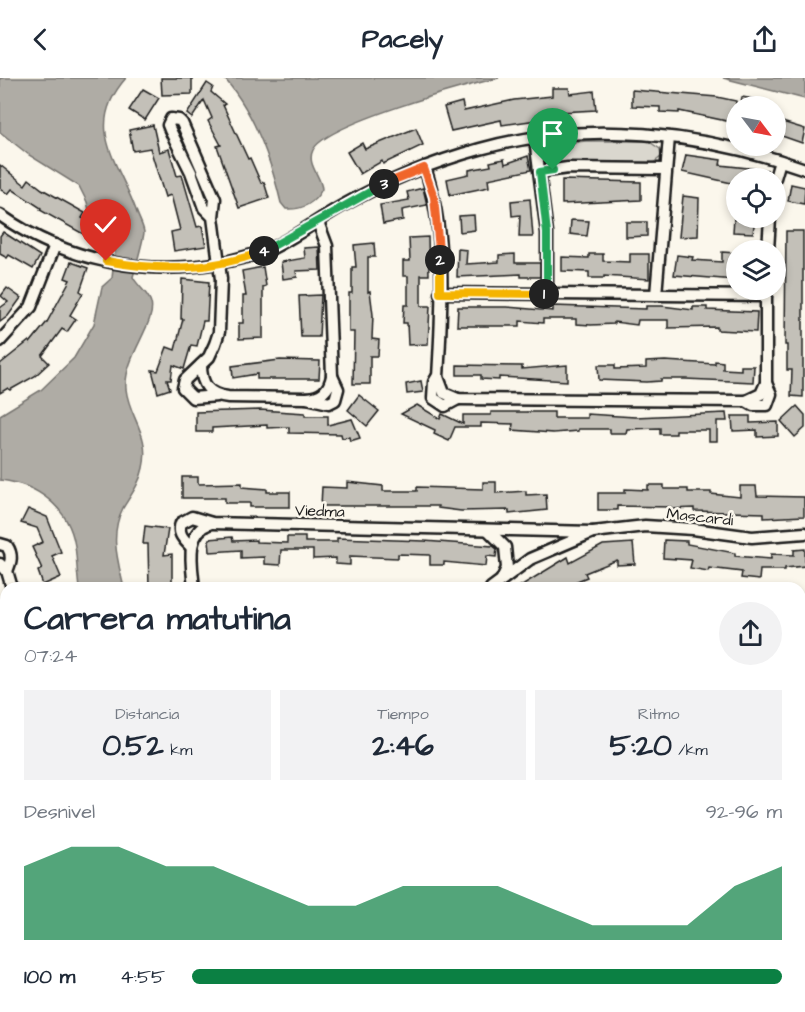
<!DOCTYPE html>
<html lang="es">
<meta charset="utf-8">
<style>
body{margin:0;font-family:"Architects Daughter",sans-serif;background:#f2f2f3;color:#1f2937;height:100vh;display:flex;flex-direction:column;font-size:22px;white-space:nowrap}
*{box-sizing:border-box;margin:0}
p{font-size:20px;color:#747a83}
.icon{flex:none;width:33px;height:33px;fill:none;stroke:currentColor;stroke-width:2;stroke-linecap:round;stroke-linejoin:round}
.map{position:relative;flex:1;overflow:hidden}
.details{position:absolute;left:0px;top:504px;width:806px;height:430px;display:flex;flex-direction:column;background:#fff;border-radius:18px 18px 0 0;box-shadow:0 3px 9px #0003}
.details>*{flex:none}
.needle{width:39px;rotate:122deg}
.controls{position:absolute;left:726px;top:18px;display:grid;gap:12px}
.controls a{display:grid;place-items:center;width:60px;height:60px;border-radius:50%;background:#fff;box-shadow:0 3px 9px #0003;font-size:30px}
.pin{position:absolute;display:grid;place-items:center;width:51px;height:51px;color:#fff;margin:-62px -26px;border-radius:50% 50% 50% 0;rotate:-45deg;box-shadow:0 0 6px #0007}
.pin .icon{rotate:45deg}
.km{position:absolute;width:30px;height:30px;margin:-15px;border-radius:50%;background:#222;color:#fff;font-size:16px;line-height:30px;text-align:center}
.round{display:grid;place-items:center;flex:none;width:63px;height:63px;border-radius:32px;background:#f2f2f3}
.headline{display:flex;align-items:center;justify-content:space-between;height:102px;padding:0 24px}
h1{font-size:33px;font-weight:700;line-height:45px}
.stats{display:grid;grid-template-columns:repeat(3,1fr);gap:9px;height:102px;padding:6px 24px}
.stats div{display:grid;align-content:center;border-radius:0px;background:#f2f2f3;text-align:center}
.stats b{font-size:30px;font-weight:700}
.stats small{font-size:16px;font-weight:400}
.stats p{font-size:16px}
.chart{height:168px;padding:12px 24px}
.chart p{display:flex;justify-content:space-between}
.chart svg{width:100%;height:108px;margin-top:6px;fill:#0b8043;opacity:.7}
ul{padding:0 24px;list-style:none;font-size:20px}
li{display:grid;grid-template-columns:96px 72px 1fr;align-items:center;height:45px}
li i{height:15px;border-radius:8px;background:#0b8043}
header{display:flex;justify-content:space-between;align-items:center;height:78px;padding:0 24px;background:#fff;font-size:27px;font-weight:700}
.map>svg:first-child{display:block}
.green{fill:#dad7ce;stroke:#7b7a75;stroke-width:1.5}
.water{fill:#afaca5;stroke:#74726e;stroke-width:1.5}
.building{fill:#c3c0b8;stroke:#1c1c1c;stroke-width:1.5}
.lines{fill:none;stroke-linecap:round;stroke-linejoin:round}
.minor-casing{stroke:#1c1c1c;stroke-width:15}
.minor{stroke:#fbf7ec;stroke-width:10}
.split-1-casing{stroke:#fff;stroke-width:12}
.split-2-casing{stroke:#fff;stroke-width:12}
.split-3-casing{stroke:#fff;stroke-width:12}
.split-4-casing{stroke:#fff;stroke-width:12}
.split-5-casing{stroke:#fff;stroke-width:12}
.split-1{stroke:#22a559;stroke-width:8}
.split-2{stroke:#f5b400;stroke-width:8}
.split-3{stroke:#f0652b;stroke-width:8}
.split-4{stroke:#22a559;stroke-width:8}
.split-5{stroke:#f5b400;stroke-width:8}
.labels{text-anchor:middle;stroke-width:5;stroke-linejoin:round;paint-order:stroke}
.street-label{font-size:16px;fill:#1c1c1c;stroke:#fbf7ec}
</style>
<header><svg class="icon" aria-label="back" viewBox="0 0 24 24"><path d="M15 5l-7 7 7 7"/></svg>Pacely<svg class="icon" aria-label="share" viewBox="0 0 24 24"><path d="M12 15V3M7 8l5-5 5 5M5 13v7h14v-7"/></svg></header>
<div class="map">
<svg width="805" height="934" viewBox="0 0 805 934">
<rect width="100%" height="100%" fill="#fbf7ec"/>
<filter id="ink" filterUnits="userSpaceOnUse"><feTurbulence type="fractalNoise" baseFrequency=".0167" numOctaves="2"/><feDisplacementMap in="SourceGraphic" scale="12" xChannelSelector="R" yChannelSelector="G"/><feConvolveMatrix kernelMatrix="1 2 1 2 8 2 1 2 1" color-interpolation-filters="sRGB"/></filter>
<g filter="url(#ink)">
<!-- green -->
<g class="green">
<path d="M586 63H648L660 71 661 79 653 85 547 87 543 84 542 72 546 67Z"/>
<path d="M800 729H805V934H536L540 928H800Z"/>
</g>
<!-- water -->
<g class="water">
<path d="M0 0H126C83 49 118 83 136 132 138 139 143 147 144 154 144 160 135 191 133 199 138 209 149 215 151 225 157 244 123 280 126 311 129 340 151 356 143 390 140 405 131 417 123 430 109 457 118 483 124 510H79C77 496 77 482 75 468 69 429 37 406 0 402V337L41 312 74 280 94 246 102 209 112 200 115 172 94 153 87 124 79 108 29 77 0 54Z"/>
<path d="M224 0H499C467 7 325 46 313 72 306 86 321 98 322 111 315 125 302 132 286 131L281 125C271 82 254 34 224 0Z"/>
<path d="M723 0H805V21Z"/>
<path d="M805 520V602H800V521Z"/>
<path d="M6 685V808L0 814V689Z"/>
</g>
<!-- building -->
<g class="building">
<path d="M161 0H192V16L162 17Z"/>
<path d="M207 5 213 9 211 14 225 26 223 27 248 81 250 80 261 105 264 104 269 120 239 130 217 68 221 67 208 43 212 40 204 22 192 40 187 36Z"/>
<path d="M552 10H569L570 16 594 13 596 32 543 35 544 41 502 47 501 42 451 53 444 29 462 24 464 33 514 22 552 18Z"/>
<path d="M143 11 159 20 145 42 129 32Z"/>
<path d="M632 12 717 19 736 23V45L679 33V35L660 34V29L632 28Z"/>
<path d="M742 19 759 22 757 28H740Z"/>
<path d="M776 42 805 51 802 65 776 56Z"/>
<path d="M153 47 159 74 169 71 177 98 182 97 197 149 202 148 206 168 174 173 171 154 180 152 171 117 165 119 150 70 133 73 129 52Z"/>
<path d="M416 50 423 67 383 86 382 83 360 96 347 74 362 65 365 71Z"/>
<path d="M686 77 721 82 720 87 767 92 766 100H736V106L682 94Z"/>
<path d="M528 78 531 92 488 101 489 109 450 117 447 101 469 96V92L491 88 490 84 504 81 505 86Z"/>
<path d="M0 87 25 107 29 101 42 111 85 135 82 140 91 145 85 157 40 132 41 130 12 111 8 116 0 110Z"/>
<path d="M562 102 641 104V122L562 126Z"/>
<path d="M791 106 805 109 804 126 788 123Z"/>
<path d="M423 110 427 127 402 132 403 142 383 146 380 127 409 122 407 114Z"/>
<path d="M683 118 699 120 698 158 679 159Z"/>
<path d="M530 121 533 159H519L520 137 512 138 511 123Z"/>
<path d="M474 137 475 152 460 154 459 138Z"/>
<path d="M734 140H755L753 155 733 154Z"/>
<path d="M571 142 589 143 587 158 570 156Z"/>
<path d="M626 144H647V158L626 159Z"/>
<path d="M786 153H803V319L791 318 792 292H787V267H785Z"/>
<path d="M3 154 40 178 33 191 9 177 7 180 0 176V158Z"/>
<path d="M428 159 429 197H421V228H430L428 266 408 267 407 245H403L404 227H408V198H403V183H410L409 160Z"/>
<path d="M374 165 375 179H368V214L370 213 373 237 372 261 379 262 378 278H370V306H353L354 254H349V215H352V189H356L354 167Z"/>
<path d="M319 169 320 192 296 193 297 199 283 201 281 184 305 180 304 170Z"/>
<path d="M458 171 467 172 466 186 499 184V177L515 176V185H540V199H521V196L457 199Z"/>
<path d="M722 174 736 175 735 202 674 197 677 177 693 179 692 182 722 184Z"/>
<path d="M589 176H603V183L630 184V176H649V201L604 198V200H589V194L562 193V179L589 180Z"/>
<path d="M71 184 88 190 80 213 83 215 70 237 76 241 67 254 62 251 42 278 49 285 35 298 10 312 8 310 0 315V286L29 263 30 265 47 244 70 202 65 200Z"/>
<path d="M263 189 266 208 263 209V260L239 261V245H243V218H246L242 193Z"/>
<path d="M182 201 209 204 207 243H203L197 268 191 267 184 291 173 287 171 302H167L170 311 158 315 152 292 158 293 167 269 175 272 183 241H181Z"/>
<path d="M7 210 21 220 8 238 0 244V230L8 224 1 218Z"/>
<path d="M321 217 319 259H301L299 218Z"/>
<path d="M553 228 646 231V228H662L693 232V229H707V232L757 234 756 254 717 252V249L668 250V242H638L637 247 614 244V246L591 247 576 246V241H543V245L520 243V248H457L458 229H507L553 233Z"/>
<path d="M280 282 320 283 319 301H257V296L233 300 232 288Z"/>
<path d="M665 283 715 286V283L723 284V291L741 292V288H754L753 304 685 301H661V303L647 304 599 302 598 287H615V291L646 290V284Z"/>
<path d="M457 287 522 288V291L567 287V303L499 299V302L481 301V297H457Z"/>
<path d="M421 303 423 314 407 316 406 306Z"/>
<path d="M359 317 379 333 367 348 348 332Z"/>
<path d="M417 327 440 341 442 336 463 346V337H491V334H554V340H587V336L635 339 726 335 727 343H717V363H709V352H676V356H660V350L627 351 626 355H610V351H578V353L553 355 512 352 513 346 481 345V349H455L449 363 434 356 435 352 401 336Z"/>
<path d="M797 328 805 337V350L795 359 781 343Z"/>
<path d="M260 332 305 335V338H328V347L352 341 360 360 350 363 349 359 342 360 341 356 289 355V349L267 350V347L212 350V354H196V334Z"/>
<path d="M732 338H750V345L778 344V358L757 359V352L733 353Z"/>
<path d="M182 399H198V406L242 405V409L267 411V414H290V429H250V425H225V420H182Z"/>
<path d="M347 404 383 408V413H417V409L483 411V404H496V415L526 413V417L546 416 547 432 509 436V432L461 433 438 430V428H321L322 409 347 410Z"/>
<path d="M648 407H664V411H688V414H711V416L740 419V408H756L757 418 804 419V438L764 440V435L694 433V430L671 431V429L617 428V432H598V415H625V411L648 412Z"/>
<path d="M28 431 47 439 61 474 52 478 61 499 43 507 38 493 42 491 32 469 43 464 37 450 21 445Z"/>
<path d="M145 448 168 451 164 477 172 476V510H149L148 466H143Z"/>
<path d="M232 459 233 463 256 462V464L287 465V459H305V464H337V460L424 463 493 468 497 471 496 479 487 478 486 488 444 484V487H430V477L398 476V480L350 478V487L336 486V480L313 481V472H281L280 487 264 486V479L241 480V472L210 474 209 461Z"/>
<path d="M664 462 687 463V466L735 475V478L771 481V476L794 477V472L805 471V488L785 490V492H760L759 502 741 500 742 494 709 490 708 493 690 490 692 482 663 480Z"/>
<path d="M633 465 635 486 617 487V482L585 495 587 499 565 508 566 510H517L568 479 570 485 603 467Z"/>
</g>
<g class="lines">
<defs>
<g id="minor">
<path d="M535 61 547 155V216"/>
<path d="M425 90C447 155 442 231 438 299L444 315 458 321 746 323 753 327H767L771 316 766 305"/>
<path d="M540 94 568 90 665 91"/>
<path d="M775 100 780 83"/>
<path d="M0 137C67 184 149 200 229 183 242 180 255 177 268 172 294 160 317 142 342 128 385 104 432 84 480 71 586 41 703 55 805 91"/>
<path d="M213 139 204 130 191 94 170 52 168 47 171 41 179 42 182 45 215 121 213 139 221 201 219 254 215 266 209 279 185 302 183 310 193 320 217 318"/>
<path d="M768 172 770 140"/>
<path d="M440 215 766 218"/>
<path d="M656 217 669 59"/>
<path d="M0 263 31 229 55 167"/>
<path d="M201 287C201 307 209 317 228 319L307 320 329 325 335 322 338 311 332 298"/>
<path d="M437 299 434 304 433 320 445 328 458 321"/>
<path d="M307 320C321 319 329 313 332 298L327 168 318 144"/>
<path d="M746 323 761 316 766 305V212"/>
<path d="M489 453 505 469 507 490 502 501"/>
<path d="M593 454 645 448 693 451 752 459 805 455"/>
<path d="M0 466 7 468C13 477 11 484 7 493"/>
<path d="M191 469C184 461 177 456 181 445L192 439 212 445 593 454 530 481 491 510"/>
<path d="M0 486 7 493 12 510"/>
<path d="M194 510C192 487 184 454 211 445"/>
<path d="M0 600 6 595"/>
<path d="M800 666H805"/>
<path d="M317 928H362"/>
<path d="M15 934 16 928"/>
<path d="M210 934H254"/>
<path d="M413 934 415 928"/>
<path d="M533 934 536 928"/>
</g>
</defs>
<!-- minor casing -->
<use href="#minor" class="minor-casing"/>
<!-- minor -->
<use href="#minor" class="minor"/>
</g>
</g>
<g class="lines" filter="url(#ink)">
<defs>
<path id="split-1" d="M544 216H547V155L540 94 553 92"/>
<path id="split-2" d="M440 182V215L544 216"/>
<path id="split-3" d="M384 106 424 90 434 119 440 182"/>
<path id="split-4" d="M264 173 384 106"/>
<path id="split-5" d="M106 183C160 193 212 193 264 173"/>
</defs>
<!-- split-1 casing -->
<use href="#split-1" class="split-1-casing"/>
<!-- split-2 casing -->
<use href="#split-2" class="split-2-casing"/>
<!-- split-3 casing -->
<use href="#split-3" class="split-3-casing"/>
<!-- split-4 casing -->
<use href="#split-4" class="split-4-casing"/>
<!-- split-5 casing -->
<use href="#split-5" class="split-5-casing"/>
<!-- split-1 -->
<use href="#split-1" class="split-1"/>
<!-- split-2 -->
<use href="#split-2" class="split-2"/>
<!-- split-3 -->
<use href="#split-3" class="split-3"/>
<!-- split-4 -->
<use href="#split-4" class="split-4"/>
<!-- split-5 -->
<use href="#split-5" class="split-5"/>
</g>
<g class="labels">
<!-- street labels -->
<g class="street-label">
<text transform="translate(320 432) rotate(2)" y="6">Viedma</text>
<text transform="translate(700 438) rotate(6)" y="6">Mascardi</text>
</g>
</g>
</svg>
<div class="controls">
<a><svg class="needle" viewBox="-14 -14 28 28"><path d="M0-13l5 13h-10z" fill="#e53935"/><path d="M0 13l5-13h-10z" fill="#747a83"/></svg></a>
<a><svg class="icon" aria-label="locate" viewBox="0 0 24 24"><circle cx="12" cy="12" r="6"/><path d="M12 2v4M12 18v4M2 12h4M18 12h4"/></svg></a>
<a><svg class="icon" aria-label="layers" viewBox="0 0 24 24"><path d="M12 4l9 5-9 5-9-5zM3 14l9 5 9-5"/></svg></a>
</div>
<div class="pin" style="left:553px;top:92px;background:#1e9e55"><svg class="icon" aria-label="arrive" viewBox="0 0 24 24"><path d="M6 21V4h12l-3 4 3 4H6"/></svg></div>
<div class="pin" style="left:106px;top:183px;background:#d93025"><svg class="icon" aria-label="check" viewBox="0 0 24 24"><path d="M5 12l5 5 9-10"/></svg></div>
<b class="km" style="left:544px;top:216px">1</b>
<b class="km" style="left:440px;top:182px">2</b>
<b class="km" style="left:384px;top:106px">3</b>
<b class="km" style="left:264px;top:173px">4</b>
<section class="details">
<div class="headline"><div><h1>Carrera matutina</h1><p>07:24</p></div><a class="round"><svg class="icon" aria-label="share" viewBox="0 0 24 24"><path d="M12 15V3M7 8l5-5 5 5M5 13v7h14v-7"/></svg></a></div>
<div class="stats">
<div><p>Distancia</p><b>0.52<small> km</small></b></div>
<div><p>Tiempo</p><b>2:46</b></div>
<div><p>Ritmo</p><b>5:20<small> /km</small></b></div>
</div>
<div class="chart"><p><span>Desnivel</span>92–96 m</p>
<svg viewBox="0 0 160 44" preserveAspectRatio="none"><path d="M0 44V14L10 6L20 6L30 14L40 14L50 22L60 30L70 30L80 22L90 22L100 22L110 30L120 38L130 38L140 38L150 22L160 14V44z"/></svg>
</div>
<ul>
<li><b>100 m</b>4:55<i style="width:100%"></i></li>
</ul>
</section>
</div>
